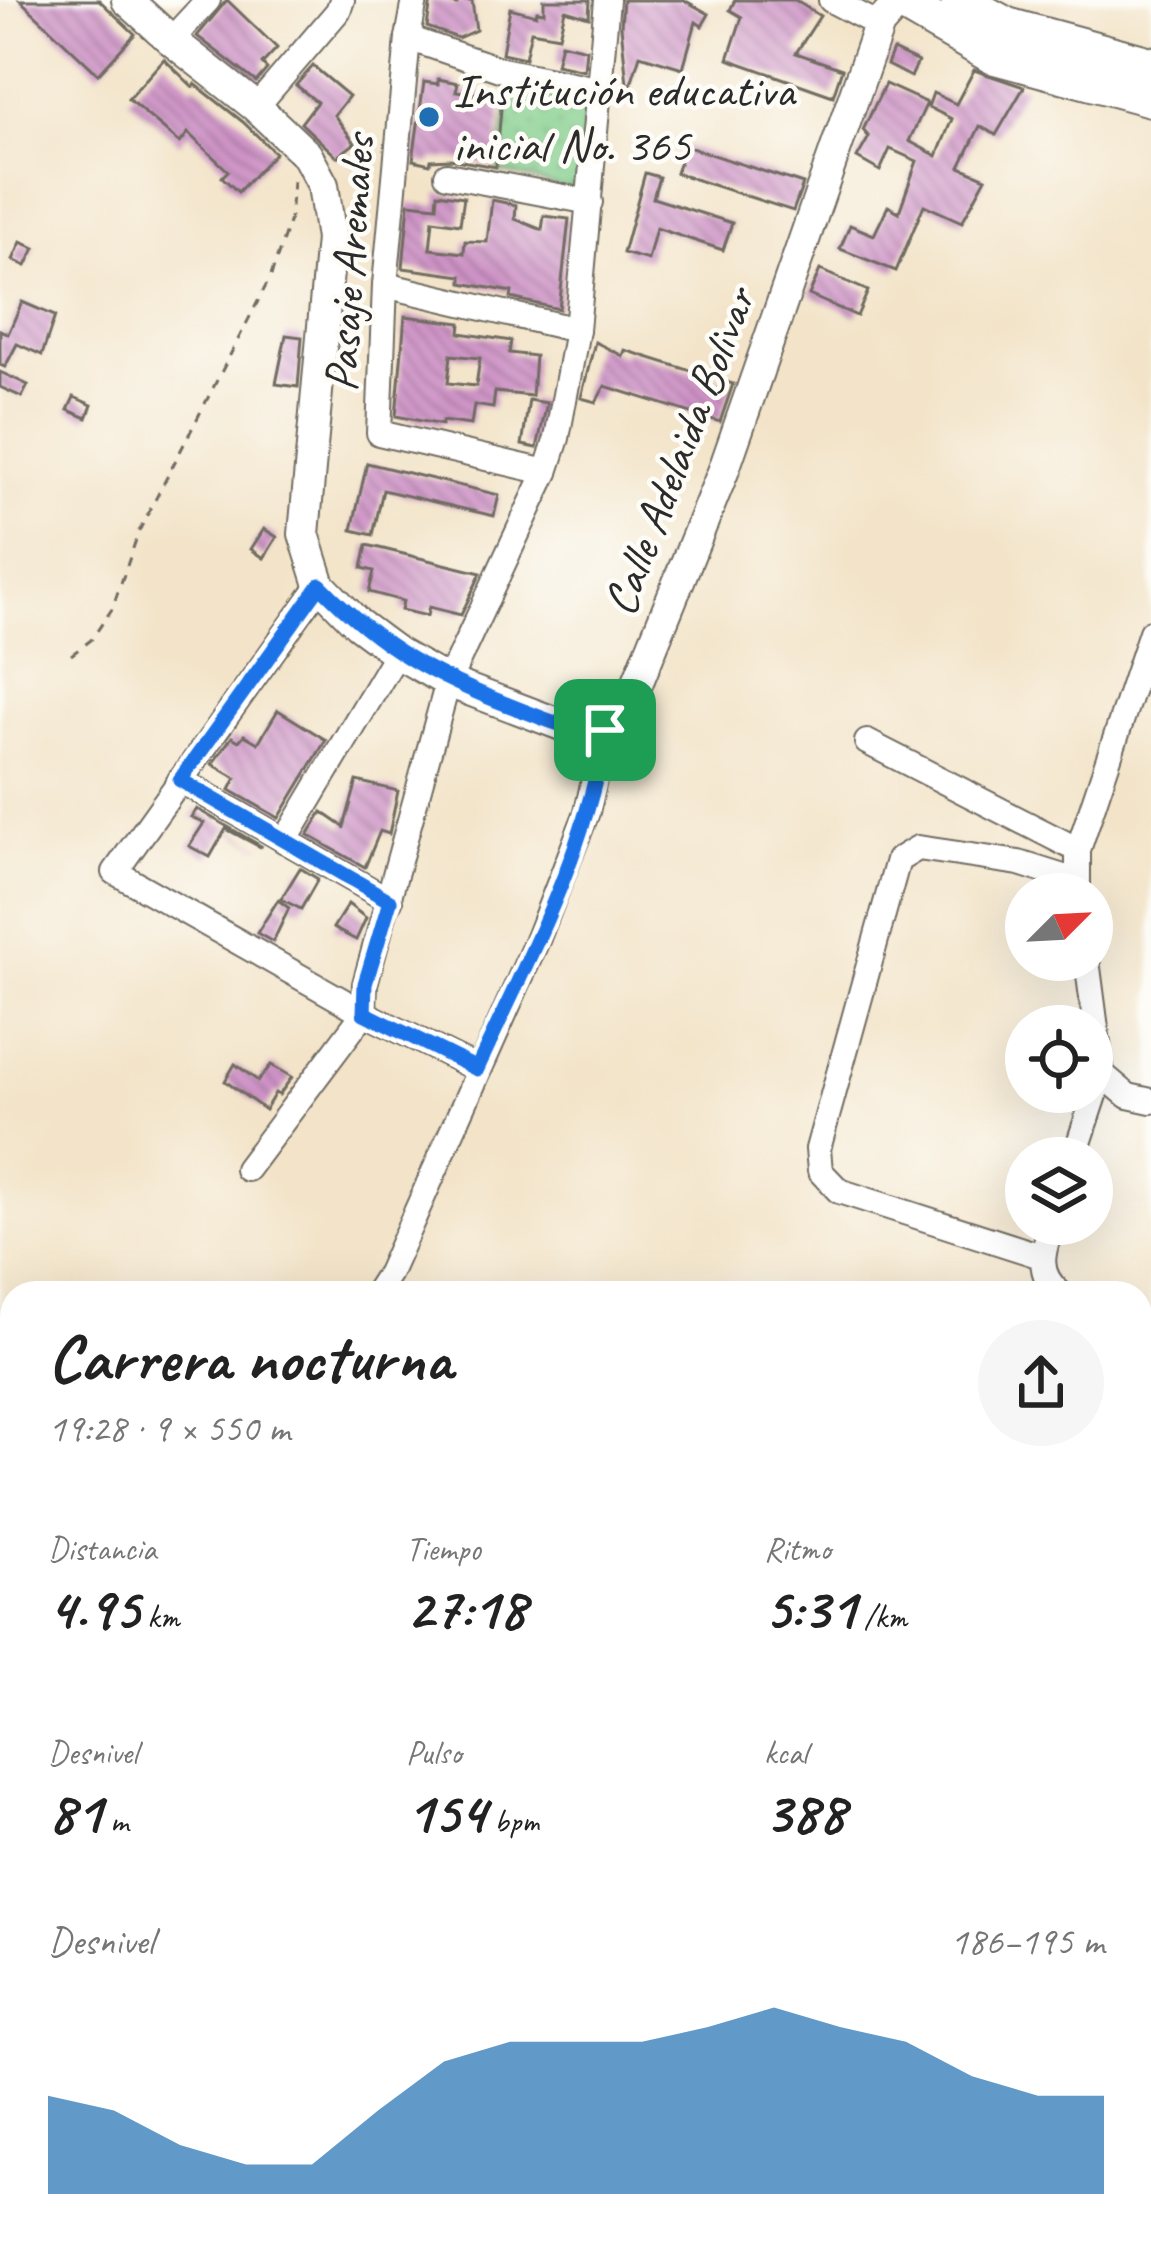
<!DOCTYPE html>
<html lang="es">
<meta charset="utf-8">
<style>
body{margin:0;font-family:Caveat,sans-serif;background:#f6f6f6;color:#222;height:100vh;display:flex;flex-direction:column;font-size:45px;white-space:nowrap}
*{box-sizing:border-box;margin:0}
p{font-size:39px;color:#767676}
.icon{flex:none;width:66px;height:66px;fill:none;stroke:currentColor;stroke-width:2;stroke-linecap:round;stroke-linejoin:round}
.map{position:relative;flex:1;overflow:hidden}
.drawer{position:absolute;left:0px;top:1281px;width:1152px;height:975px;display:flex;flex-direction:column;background:#fff;border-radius:36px 36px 0 0;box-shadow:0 12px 48px #0002}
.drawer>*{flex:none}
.needle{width:78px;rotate:66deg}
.buttons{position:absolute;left:1005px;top:873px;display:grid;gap:24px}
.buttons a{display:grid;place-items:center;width:108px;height:108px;border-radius:50%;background:#fff;box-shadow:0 12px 48px #0002;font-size:60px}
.pin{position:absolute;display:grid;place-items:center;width:102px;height:102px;color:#fff;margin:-51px;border-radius:24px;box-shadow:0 6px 18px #0006}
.round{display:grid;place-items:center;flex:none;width:126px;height:126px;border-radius:63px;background:#f6f6f6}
.summary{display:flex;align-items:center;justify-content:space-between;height:204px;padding:0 48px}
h1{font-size:66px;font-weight:800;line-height:90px}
.stats{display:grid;grid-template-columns:repeat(3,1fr);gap:18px;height:204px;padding:12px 48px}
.stats div{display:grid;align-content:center}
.stats b{font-size:60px;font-weight:800}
.stats small{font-size:33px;font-weight:400}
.stats p{font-size:33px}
.chart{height:336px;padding:24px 48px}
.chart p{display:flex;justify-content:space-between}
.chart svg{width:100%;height:216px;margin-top:12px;fill:#1f6fb2;opacity:.7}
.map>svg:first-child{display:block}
.park{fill:url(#park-dots);stroke:#577c5c;stroke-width:3}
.building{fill:url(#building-back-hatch);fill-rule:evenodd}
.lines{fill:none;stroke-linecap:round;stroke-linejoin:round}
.minor-casing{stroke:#716c62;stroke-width:28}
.major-casing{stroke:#716c62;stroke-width:34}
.highway-casing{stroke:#716c62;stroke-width:40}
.path{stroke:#716c62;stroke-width:3;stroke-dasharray:9 9;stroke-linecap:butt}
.minor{stroke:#fff;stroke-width:24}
.major{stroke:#fff;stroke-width:30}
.highway{stroke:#fff;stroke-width:36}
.route-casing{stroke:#fff;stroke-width:24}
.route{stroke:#1a73e8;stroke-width:15}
.poi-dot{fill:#1f6fb2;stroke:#fdfcf7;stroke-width:4.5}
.labels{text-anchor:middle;stroke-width:9;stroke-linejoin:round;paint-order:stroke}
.poi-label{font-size:48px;fill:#2b2b2b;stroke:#fdfcf7;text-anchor:start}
.street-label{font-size:48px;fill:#2b2b2b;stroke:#fdfcf7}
</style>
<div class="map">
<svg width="1151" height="2254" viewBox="0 0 1151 2254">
<defs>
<pattern id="park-dots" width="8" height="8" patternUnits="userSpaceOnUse" patternTransform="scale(3)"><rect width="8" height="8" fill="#83ce8c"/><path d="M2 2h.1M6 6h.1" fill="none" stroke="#71b179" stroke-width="1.8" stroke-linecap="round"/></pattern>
<pattern id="building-back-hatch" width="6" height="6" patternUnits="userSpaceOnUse" patternTransform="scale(3)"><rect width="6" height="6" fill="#ce93c6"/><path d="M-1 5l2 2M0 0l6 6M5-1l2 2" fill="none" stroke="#a778a1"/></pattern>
</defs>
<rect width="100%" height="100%" fill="#fdfcf7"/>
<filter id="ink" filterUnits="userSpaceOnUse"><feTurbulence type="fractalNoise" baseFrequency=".00833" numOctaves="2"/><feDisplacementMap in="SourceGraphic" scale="24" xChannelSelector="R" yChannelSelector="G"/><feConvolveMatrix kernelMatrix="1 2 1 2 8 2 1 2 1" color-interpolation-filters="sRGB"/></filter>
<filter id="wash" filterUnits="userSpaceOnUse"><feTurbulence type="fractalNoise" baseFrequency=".004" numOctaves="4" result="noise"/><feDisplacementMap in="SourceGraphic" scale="48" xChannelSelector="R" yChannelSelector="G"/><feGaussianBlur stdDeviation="2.7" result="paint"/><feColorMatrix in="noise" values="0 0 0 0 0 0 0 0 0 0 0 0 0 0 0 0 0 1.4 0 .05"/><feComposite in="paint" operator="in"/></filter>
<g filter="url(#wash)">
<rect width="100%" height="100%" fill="#f3e4c9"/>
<!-- park -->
<path class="park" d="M512 79 589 98 576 191 497 171Z"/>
<g id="blocks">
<!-- building -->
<g class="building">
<path d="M20 0H99L135 34 98 74Z"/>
<path d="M227 0 277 48 262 64 267 69 256 82 197 36Z"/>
<path d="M431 0 457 5 458 1H472L476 30 458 38 427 27Z"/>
<path d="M544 0H590L589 17 565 10 559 36 531 31 525 58 502 53 510 8 536 15 537 11 544 12Z"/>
<path d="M623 0H684L709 14 702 26 696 22 683 68 640 55 628 93 621 26Z"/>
<path d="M735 0H795L820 16 796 53 842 69 833 96 728 59 742 17 730 10Z"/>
<path d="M561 43 586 49 584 70 556 64Z"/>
<path d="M893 50 918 62 911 77 887 65Z"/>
<path d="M164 59 193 87 195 84 243 122 275 153 238 192 222 177 228 171 188 133 180 143 128 99Z"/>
<path d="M313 66 349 96 334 115 355 143 337 157 301 123 317 102 296 85Z"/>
<path d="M974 70 1024 87 996 135 980 126 960 167 986 178 962 222 924 205 896 271 840 249 850 225 874 235 888 206 899 212 917 161 890 149 880 171 857 158 869 137 863 130 885 84 927 103 909 141 937 156 952 119 928 107 933 93 956 104Z"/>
<path d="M438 79 458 83 456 91 502 97 496 167 450 159 431 160 430 164 413 160 424 82 438 84Z"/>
<path d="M685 146 803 184 793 211 676 173Z"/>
<path d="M645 173 659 177 653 198 732 223 723 250 656 228 648 260 623 253Z"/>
<path d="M438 193 464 197 460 224 433 220 430 249 464 253 465 241 487 242 492 200 516 205 515 219 542 230 544 216 569 219 559 309 511 298 512 292 462 283V276L403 268 409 203 437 206Z"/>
<path d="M21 242 35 248 26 266 13 260Z"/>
<path d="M820 270 868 291 857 316 809 295Z"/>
<path d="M22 302 55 316 42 355 17 344 5 367 0 365V330L8 334Z"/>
<path d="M405 316 461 323 460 333 511 341 509 353 535 356 532 396 495 392 493 408 474 405 471 425 442 421V425L396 416ZM451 355 480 358 476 386 448 383Z"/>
<path d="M286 335 302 337 298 387 276 384Z"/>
<path d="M595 342 623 356 625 350 733 384 720 422 605 386 596 402 581 398Z"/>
<path d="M0 372 28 385 22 397 0 387Z"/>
<path d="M74 397 92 405 87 418 68 410Z"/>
<path d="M529 400 547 403 537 448 522 445Z"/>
<path d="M367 463 499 495 494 516 383 490 373 535 352 530Z"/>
<path d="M264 529 277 537 264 558 251 549Z"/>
<path d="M367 545 481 573 461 615 429 607 427 616 401 610 403 601 369 592 374 571 362 568Z"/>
<path d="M278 710 326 740 279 818 230 790 236 778 212 764 232 737 239 741 244 735 258 743Z"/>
<path d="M357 781 398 791 389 834 380 831 365 867 308 835 322 812 344 827Z"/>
<path d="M197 809 261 846 260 847 226 829 210 857 189 846 204 823 191 817Z"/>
<path d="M300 868 318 879 301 909 281 899Z"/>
<path d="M278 900 289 908 273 942 257 933Z"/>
<path d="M348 904 366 918 356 940 333 928Z"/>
<path d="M235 1064 258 1081 271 1065 292 1077 279 1095 275 1093 265 1110 225 1081Z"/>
</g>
</g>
</g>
<g filter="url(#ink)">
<use href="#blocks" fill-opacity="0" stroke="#716c62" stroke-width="3"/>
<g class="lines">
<defs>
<g id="minor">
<path d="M415 0 408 38 385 285 379 433 546 472"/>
<path d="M831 0 879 25"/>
<path d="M408 38 502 70 601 90"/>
<path d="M171 40 208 0"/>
<path d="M256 107 338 11 342 0"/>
<path d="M447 175 590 202"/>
<path d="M385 285 577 330"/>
<path d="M320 585 115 872 364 1013 477 1069"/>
<path d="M867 742 1078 850"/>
<path d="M180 780 390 901"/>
<path d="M285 841 397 653"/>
<path d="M1078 894V850L1151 632"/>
<path d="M1087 960 1102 1074 1128 1096 1151 1101"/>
<path d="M1074 1158 1102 1074"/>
<path d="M247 1169 364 1013 365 984 448 682 546 472 557 438 577 330 607 0"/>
<path d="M1052 1224C1043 1251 1035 1273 1060 1293"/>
<path d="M1041 1256 839 1191 820 1171 818 1149 898 860 918 848 1019 863 1076 881"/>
<path d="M376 1293 389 1273 538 938 587 812 605 729"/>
<path d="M1140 1324 1151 1327"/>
<path d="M0 1703 12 1708"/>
<path d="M0 2102 12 2075"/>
</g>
<path id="major" d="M127 0 171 40 256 107 307 155 323 185 331 239 304 534 320 585 358 624 397 653 448 682 580 732 605 729 624 716 723 472 879 25 901 0"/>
<g id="highway">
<path d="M897 0 992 55 1151 98"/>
<path d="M959 0 1007 26 1151 65"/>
</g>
</defs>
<!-- minor casing -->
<use href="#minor" class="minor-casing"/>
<!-- major casing -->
<use href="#major" class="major-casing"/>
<!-- highway casing -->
<use href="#highway" class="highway-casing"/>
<!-- path -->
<path class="path" d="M71 655 91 640 112 609 139 531 271 276 290 219 293 181"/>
<!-- minor -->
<use href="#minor" class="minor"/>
<!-- major -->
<use href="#major" class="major"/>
<!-- highway -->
<use href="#highway" class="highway"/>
</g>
</g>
<g class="lines" filter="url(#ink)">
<defs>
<path id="route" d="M320 585C381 648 435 677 516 708 546 719 572 733 605 730 588 848 527 961 477 1069L364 1013 365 984 390 901 180 780Z"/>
</defs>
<!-- route casing -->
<use href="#route" class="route-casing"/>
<!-- route -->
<use href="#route" class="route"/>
</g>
<!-- markers -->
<circle class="poi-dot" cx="429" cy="117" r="12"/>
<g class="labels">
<!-- poi labels -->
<g class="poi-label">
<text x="453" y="106">Institución educativa<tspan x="453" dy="55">inicial No. 365</tspan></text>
</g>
<!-- street labels -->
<g class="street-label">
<text transform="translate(348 263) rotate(-86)" y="17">Pasaje Aremales</text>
<text transform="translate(678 451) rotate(-69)" y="17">Calle Adelaida Bolivar</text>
</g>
</g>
</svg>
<div class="buttons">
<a><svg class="needle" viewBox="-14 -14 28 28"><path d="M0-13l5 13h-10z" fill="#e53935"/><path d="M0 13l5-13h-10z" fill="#767676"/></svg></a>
<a><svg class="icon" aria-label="locate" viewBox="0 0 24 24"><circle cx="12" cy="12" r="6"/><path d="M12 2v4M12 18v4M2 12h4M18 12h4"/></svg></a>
<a><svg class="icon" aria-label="layers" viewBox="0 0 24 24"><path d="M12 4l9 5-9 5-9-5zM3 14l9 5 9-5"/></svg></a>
</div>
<div class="pin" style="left:605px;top:730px;background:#1e9e55"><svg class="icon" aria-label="arrive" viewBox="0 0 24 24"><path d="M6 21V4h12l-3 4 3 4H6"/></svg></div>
<section class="drawer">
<div class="summary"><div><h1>Carrera nocturna</h1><p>19:28 · 9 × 550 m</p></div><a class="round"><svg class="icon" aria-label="share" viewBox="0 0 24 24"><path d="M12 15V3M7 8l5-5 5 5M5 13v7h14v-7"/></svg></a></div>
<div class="stats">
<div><p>Distancia</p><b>4.95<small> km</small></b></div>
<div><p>Tiempo</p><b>27:18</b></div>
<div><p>Ritmo</p><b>5:31<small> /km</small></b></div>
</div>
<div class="stats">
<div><p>Desnivel</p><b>81<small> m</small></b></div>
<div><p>Pulso</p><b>154<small> bpm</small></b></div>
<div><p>kcal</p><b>388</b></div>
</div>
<div class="chart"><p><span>Desnivel</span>186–195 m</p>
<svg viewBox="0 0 160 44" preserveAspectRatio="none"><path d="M0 44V24L10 27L20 34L30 38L40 38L50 27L60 17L70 13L80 13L90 13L100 10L110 6L120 10L130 13L140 20L150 24L160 24V44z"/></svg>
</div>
</section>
</div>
